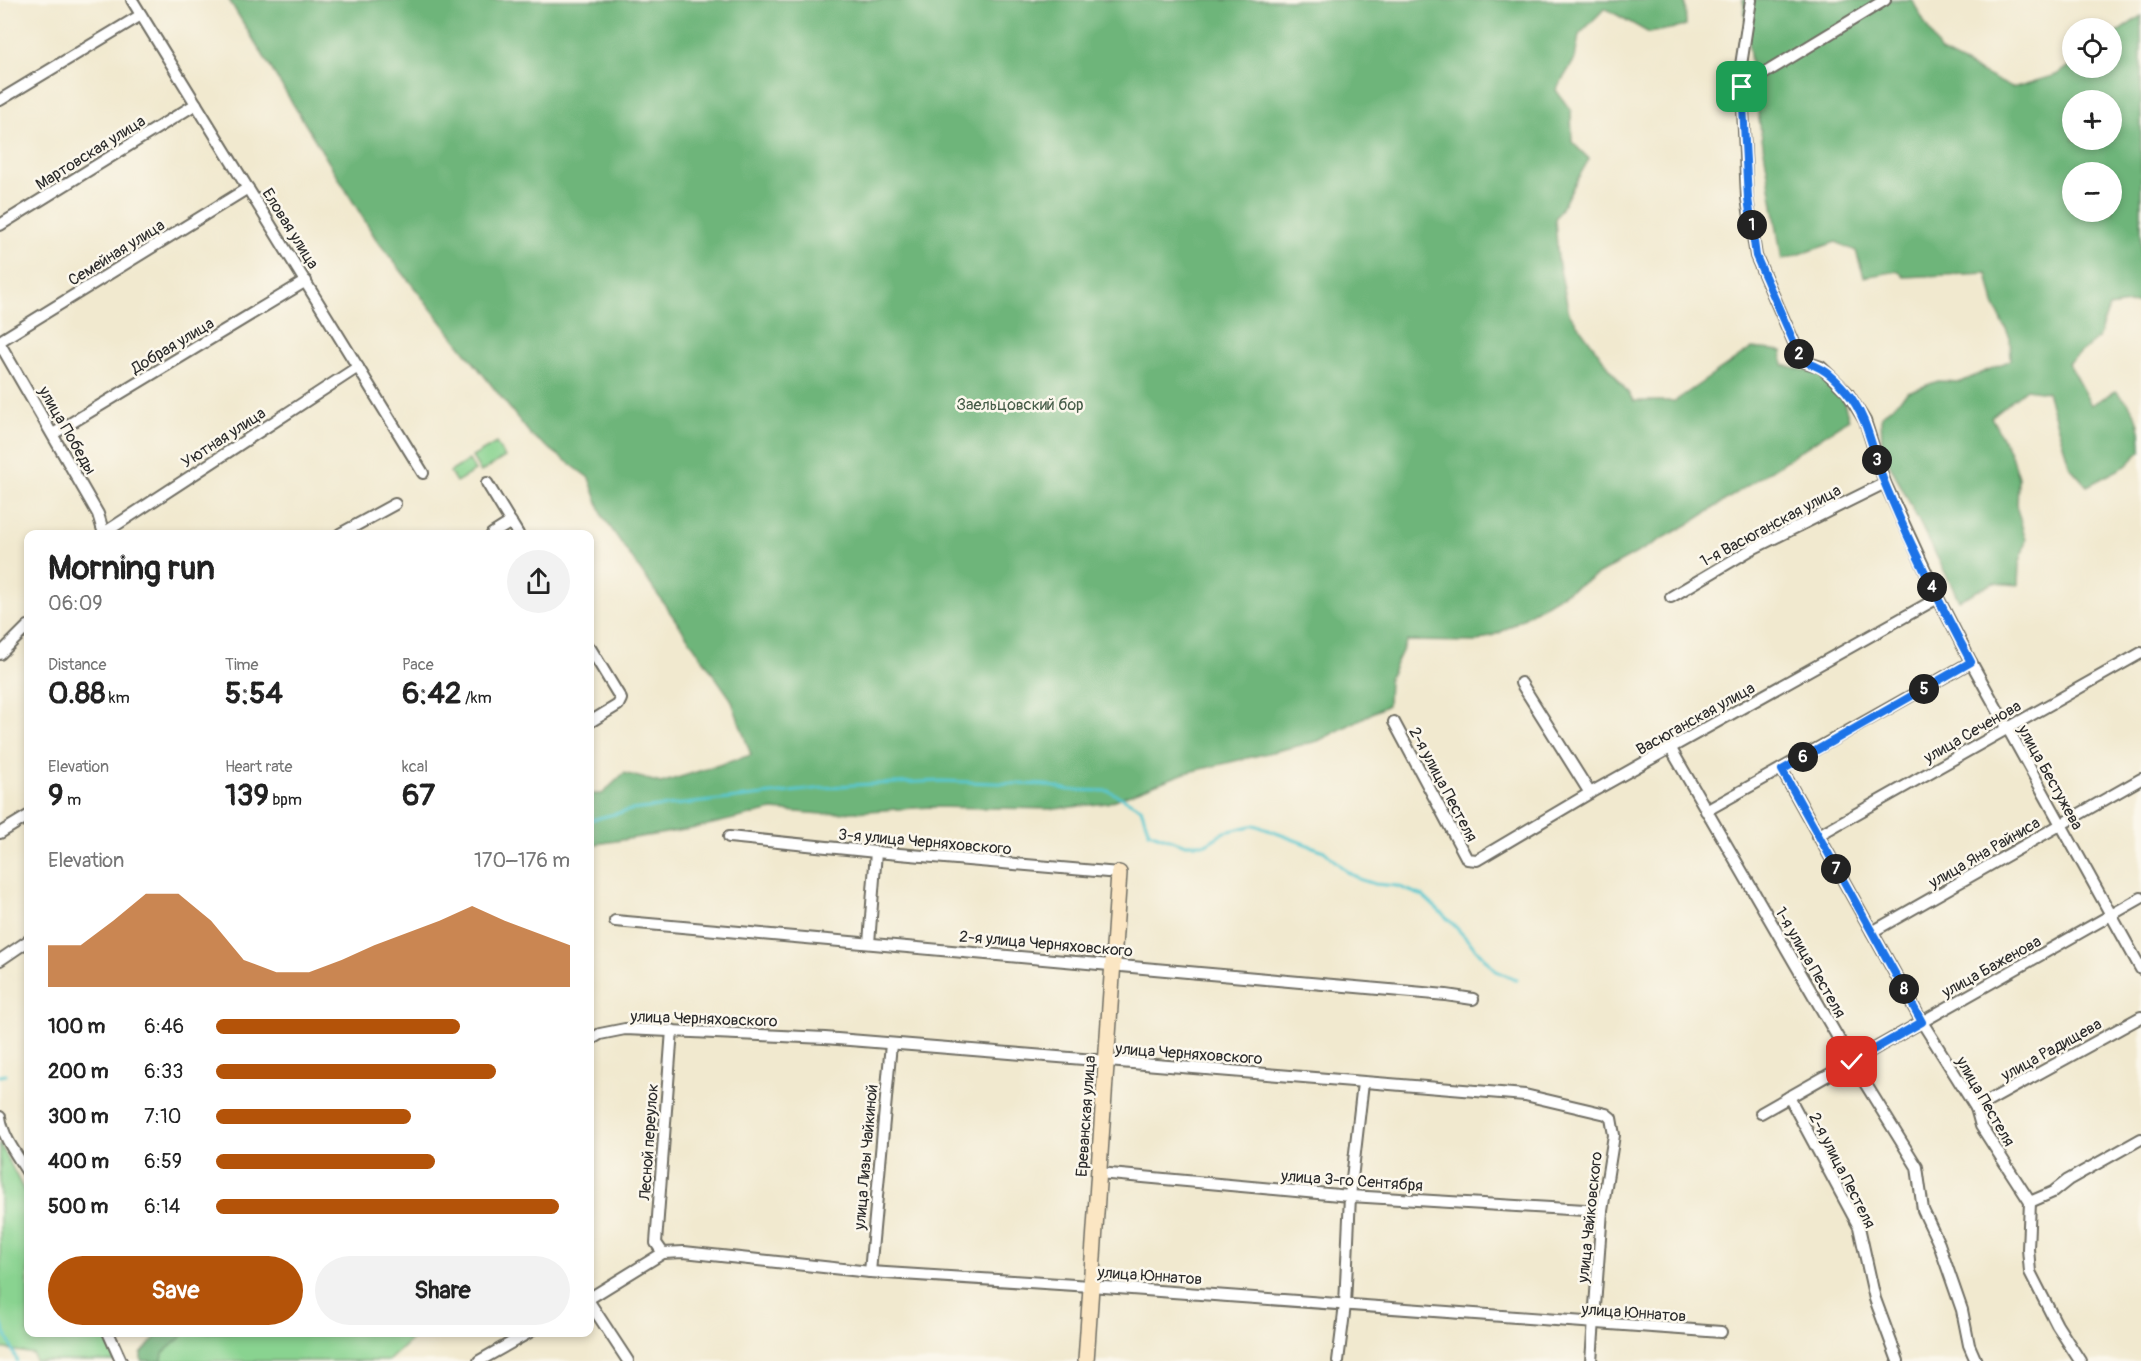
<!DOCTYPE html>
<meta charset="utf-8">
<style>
body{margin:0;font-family:Pangolin,sans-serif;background:#f2f2f2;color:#222;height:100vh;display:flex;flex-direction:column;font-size:22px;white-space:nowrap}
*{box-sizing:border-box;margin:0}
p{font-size:20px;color:#767676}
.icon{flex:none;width:33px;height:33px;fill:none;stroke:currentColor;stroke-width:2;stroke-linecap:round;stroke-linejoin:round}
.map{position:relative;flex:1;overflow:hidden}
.drawer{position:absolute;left:24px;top:530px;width:570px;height:807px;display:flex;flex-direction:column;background:#fff;border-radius:12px;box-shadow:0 3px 9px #0003}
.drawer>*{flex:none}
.fabs{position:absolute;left:2062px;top:18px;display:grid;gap:12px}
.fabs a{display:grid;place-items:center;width:60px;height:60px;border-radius:50%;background:#fff;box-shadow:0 3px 9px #0003;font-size:30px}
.pin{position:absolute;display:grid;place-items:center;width:51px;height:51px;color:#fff;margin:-26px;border-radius:12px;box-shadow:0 3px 9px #0006}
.km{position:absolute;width:30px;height:30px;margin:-15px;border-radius:50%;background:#222;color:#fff;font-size:16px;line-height:30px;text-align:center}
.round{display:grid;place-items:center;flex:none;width:63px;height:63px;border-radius:32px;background:#f2f2f2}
.headline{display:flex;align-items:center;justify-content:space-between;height:102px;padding:0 24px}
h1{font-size:33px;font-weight:700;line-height:45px}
.figures{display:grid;grid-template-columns:repeat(3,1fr);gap:9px;height:102px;padding:6px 24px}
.figures div{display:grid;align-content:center}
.figures b{font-size:30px;font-weight:700}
.figures small{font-size:16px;font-weight:400}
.figures p{font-size:16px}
.chart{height:168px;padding:12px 24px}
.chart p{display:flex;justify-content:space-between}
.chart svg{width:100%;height:108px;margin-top:6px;fill:#b45309;opacity:.7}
.action{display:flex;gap:12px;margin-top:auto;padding:12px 24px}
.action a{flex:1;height:69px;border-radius:36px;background:#b45309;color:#fff;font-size:24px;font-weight:700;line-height:69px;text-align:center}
.action a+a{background:#f2f2f2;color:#222}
ul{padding:0 24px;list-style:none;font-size:20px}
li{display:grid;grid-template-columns:96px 72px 1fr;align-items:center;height:45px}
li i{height:15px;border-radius:8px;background:#b45309}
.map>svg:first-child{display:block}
.green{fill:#89d390;stroke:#5a7f5e;stroke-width:1.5}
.forest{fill:#6eb57a;stroke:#4c7052;stroke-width:1.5;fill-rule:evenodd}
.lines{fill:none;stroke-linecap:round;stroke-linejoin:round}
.stream{stroke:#5ac7cf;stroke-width:3}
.street-casing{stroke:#706e64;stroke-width:14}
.secondary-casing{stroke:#706e64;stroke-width:18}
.street{stroke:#fff;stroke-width:10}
.secondary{stroke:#fbe6c3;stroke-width:15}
.route-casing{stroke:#fff;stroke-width:12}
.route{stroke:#1a73e8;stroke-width:8}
.labels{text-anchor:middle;stroke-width:5;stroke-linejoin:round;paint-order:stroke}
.street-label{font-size:16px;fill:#2b2b2b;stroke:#fbf7ec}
.park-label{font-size:16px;fill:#475d49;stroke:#fbf7ec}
</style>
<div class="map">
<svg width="2141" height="1361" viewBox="0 0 2141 1361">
<rect width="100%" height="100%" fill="#fbf7ec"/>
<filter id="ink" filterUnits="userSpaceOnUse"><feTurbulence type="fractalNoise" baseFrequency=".0167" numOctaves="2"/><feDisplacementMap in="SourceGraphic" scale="12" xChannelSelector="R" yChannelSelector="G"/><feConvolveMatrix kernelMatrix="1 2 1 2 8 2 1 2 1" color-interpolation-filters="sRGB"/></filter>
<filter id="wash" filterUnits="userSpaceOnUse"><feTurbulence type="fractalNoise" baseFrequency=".008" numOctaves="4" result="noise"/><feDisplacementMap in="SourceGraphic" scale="24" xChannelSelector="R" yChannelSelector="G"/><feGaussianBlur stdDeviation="1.35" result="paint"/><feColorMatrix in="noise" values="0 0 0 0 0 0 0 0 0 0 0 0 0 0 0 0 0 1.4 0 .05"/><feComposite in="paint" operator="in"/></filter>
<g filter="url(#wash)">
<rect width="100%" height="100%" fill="#f1e9cf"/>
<!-- green -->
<g class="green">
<path d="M496 443 505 457 481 472 472 457Z"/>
<path d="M469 460 475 471 456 482 450 472Z"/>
<path d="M0 1143 24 1191 28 1196V1332H105L118 1361H35L33 1354 0 1348Z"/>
<path d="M177 1332H413L414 1337 388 1361H158L156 1356Z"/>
</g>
<!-- forest -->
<g class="forest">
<path d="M229 0H1685L1686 26 1649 33 1605 8 1579 35 1575 59 1556 90 1571 111 1572 142 1589 159 1555 219 1558 260 1569 313 1634 401H1675L1752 348 1782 351 1783 365 1816 373 1842 396 1849 419 1694 521 1552 600 1501 632 1476 642 1407 641 1389 678 1388 705 1318 741 1185 773 1107 803 1055 809 930 807 822 814 772 810 691 829 590 845V794H602L624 773 661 783 751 755 731 699 603 517 589 478 531 435 376 239Z"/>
<path d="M1743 0H1912L1941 52 2012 88 2056 75 2073 63V68H2112V36L2141 16V302L2109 307 2098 338 2068 363 2091 405 2116 391C2138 411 2141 421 2141 451L2126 466 2087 486 2070 467 2047 392 2026 389 1991 417 2010 452 2018 477 2017 509 2026 540 2019 565 2018 585 1993 583 1959 600 1882 449 1881 416 1908 392 1938 381 1961 382 2011 360 2010 338 1994 304 1987 273 1904 277 1898 271 1864 277 1856 251 1836 242 1782 260 1755 95ZM2073 100H2112V140H2073ZM2073 172H2112V212H2073Z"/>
<path d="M160 1332H187L163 1353 162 1361H141V1354Z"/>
</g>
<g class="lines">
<!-- stream -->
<g class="stream">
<path d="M590 820 631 810 851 785 942 781 1046 785 1069 790 1109 791 1141 808 1149 832 1183 844H1206L1225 832 1255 825 1324 851 1346 871 1359 879 1375 884 1397 886 1423 896 1453 924 1496 971 1517 980"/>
<path d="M0 1076 6 1075"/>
<path d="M0 1320 17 1361"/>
</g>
</g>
</g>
<g filter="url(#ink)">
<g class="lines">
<defs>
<g id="street">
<path d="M132 0 423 473"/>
<path d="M1751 0 1741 65 1747 198 1756 256 1802 361 1821 367 1847 392 1865 421 1885 483 1938 598 1971 662 2141 969"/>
<path d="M1742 87 1885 0"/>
<path d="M0 100 141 15"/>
<path d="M0 225 196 104"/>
<path d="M0 341 248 188"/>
<path d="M0 344 98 514 104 534"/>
<path d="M53 434 306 281"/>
<path d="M487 483 518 534"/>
<path d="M104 533 358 367"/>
<path d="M340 534 395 504"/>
<path d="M492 534 511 522"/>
<path d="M1671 597 1752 549 1885 483"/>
<path d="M590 648 621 699 618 705 590 722"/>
<path d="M0 654 28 626"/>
<path d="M1521 683 1590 793"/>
<path d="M1394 722 1467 859 1477 860 1590 793 1938 598"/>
<path d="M1671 749 1852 1062 1917 1167 1923 1210 1939 1244 1962 1310 1969 1345 1976 1361"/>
<path d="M1782 770 1922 1022 1976 1108 1981 1126 2030 1202 2028 1249 2030 1272 2057 1325 2080 1361"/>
<path d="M1706 811 1971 662"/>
<path d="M0 833 28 816"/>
<path d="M1817 836 2141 653"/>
<path d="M729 837 876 852 1119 873"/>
<path d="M615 921 1446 995 1473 999"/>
<path d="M1872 932 2141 779"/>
<path d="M869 943 876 852"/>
<path d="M0 960 28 941"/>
<path d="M590 1040 600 1034 625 1029 825 1038 1525 1095 1606 1114 1611 1118 1614 1135 1602 1211 1591 1361"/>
<path d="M1789 1097 1859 1227 1875 1299 1898 1361"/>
<path d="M1976 1108 2141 1017"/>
<path d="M1761 1113 2141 898"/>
<path d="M0 1117C3 1138 17 1155 28 1173"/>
<path d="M1099 1173 1350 1196 1602 1211"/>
<path d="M2030 1202 2053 1192 2068 1180 2141 1139"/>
<path d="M663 1253 656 1243 672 1030"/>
<path d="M870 1272 891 1044"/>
<path d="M590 1298 663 1253 684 1252 870 1272 1090 1286 1721 1332"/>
<path d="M590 1303 628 1361"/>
<path d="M108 1332 121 1361"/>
<path d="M479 1361 530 1332"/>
<path d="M1338 1361 1345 1305 1350 1196 1363 1083"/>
</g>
<path id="secondary" d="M1086 1361 1119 873"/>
</defs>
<!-- street casing -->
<use href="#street" class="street-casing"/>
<!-- secondary casing -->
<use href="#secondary" class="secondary-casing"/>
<!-- street -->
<use href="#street" class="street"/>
<!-- secondary -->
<use href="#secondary" class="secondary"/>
</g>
</g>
<g class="lines" filter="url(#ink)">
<defs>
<path id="route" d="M1742 87 1748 198 1756 256 1802 361C1823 367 1832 375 1846 391 1869 418 1872 452 1885 484 1910 545 1940 604 1971 662L1782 770 1922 1022 1852 1062"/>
</defs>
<!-- route casing -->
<use href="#route" class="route-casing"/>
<!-- route -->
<use href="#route" class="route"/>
</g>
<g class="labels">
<!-- street labels -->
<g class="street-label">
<text transform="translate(90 152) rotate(-32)" y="6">Мартовская улица</text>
<text transform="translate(291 228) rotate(58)" y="6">Еловая улица</text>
<text transform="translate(116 252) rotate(-32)" y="6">Семейная улица</text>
<text transform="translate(172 345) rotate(-31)" y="6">Добрая улица</text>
<text transform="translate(68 430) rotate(60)" y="6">улица Победы</text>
<text transform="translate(223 437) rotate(-33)" y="6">Уютная улица</text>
<text transform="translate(1770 525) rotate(-28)" y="6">1-я Васюганская улица</text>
<text transform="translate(1695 718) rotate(-29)" y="6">Васюганская улица</text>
<text transform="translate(1972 731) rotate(-30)" y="6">улица Сеченова</text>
<text transform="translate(2051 777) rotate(61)" y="6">улица Бестужева</text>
<text transform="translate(1444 784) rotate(62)" y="6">2-я улица Пестеля</text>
<text transform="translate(925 841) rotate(5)" y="6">3-я улица Черняховского</text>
<text transform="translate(1984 852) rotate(-30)" y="6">улица Яна Райниса</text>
<text transform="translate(1046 943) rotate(5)" y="6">2-я улица Черняховского</text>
<text transform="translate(1811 962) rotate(60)" y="6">1-я улица Пестеля</text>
<text transform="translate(1991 966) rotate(-29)" y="6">улица Баженова</text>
<text transform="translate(704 1018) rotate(2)" y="6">улица Черняховского</text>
<text transform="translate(2051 1049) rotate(-29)" y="6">улица Радищева</text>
<text transform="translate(1189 1053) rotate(4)" y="6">улица Черняховского</text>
<text transform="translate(1986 1101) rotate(60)" y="6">улица Пестеля</text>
<text transform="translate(1085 1116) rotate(-86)" y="6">Ереванская улица</text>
<text transform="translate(648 1142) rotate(-86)" y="6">Лесной переулок</text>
<text transform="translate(865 1157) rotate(-85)" y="6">улица Лизы Чайкиной</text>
<text transform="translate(1843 1170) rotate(63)" y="6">2-я улица Пестеля</text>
<text transform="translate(1352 1180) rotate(4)" y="6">улица 3-го Сентября</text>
<text transform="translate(1589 1217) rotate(-84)" y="6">улица Чайковского</text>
<text transform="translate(1150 1275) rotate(4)" y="6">улица Юннатов</text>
<text transform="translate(1634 1312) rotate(4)" y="6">улица Юннатов</text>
</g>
<!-- park labels -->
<g class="park-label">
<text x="1020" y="410">Заельцовский бор</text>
</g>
</g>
</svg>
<div class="fabs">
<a><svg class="icon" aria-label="locate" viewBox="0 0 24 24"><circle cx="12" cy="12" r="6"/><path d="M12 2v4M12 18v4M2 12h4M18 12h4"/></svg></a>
<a>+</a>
<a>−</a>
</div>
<div class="pin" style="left:1742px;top:87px;background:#1e9e55"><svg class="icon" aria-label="arrive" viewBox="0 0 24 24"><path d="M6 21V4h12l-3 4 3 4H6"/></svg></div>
<div class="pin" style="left:1852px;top:1062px;background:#d93025"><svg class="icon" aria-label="check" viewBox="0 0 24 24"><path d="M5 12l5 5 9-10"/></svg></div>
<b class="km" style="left:1752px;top:225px">1</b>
<b class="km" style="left:1799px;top:354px">2</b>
<b class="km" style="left:1877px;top:460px">3</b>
<b class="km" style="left:1932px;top:587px">4</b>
<b class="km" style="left:1924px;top:689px">5</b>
<b class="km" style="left:1803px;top:757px">6</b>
<b class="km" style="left:1836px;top:869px">7</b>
<b class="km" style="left:1904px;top:989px">8</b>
<section class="drawer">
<div class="headline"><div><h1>Morning run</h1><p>06:09</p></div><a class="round"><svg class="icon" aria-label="share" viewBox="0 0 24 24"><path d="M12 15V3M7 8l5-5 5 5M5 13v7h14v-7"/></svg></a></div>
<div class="figures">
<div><p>Distance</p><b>0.88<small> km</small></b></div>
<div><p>Time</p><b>5:54</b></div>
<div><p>Pace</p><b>6:42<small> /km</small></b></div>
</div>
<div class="figures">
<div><p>Elevation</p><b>9<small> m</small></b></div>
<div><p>Heart rate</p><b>139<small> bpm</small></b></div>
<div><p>kcal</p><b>67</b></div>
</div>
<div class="chart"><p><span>Elevation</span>170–176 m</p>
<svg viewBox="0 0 160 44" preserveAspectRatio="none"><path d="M0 44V27L10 27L20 17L30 6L40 6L50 17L60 33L70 38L80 38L90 33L100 27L110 22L120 17L130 11L140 17L150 22L160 27V44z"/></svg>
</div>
<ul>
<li><b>100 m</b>6:46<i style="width:69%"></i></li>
<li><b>200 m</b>6:33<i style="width:79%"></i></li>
<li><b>300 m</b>7:10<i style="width:55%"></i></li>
<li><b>400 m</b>6:59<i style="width:62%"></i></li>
<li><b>500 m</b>6:14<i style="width:97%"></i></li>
</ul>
<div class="action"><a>Save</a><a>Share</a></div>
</section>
</div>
